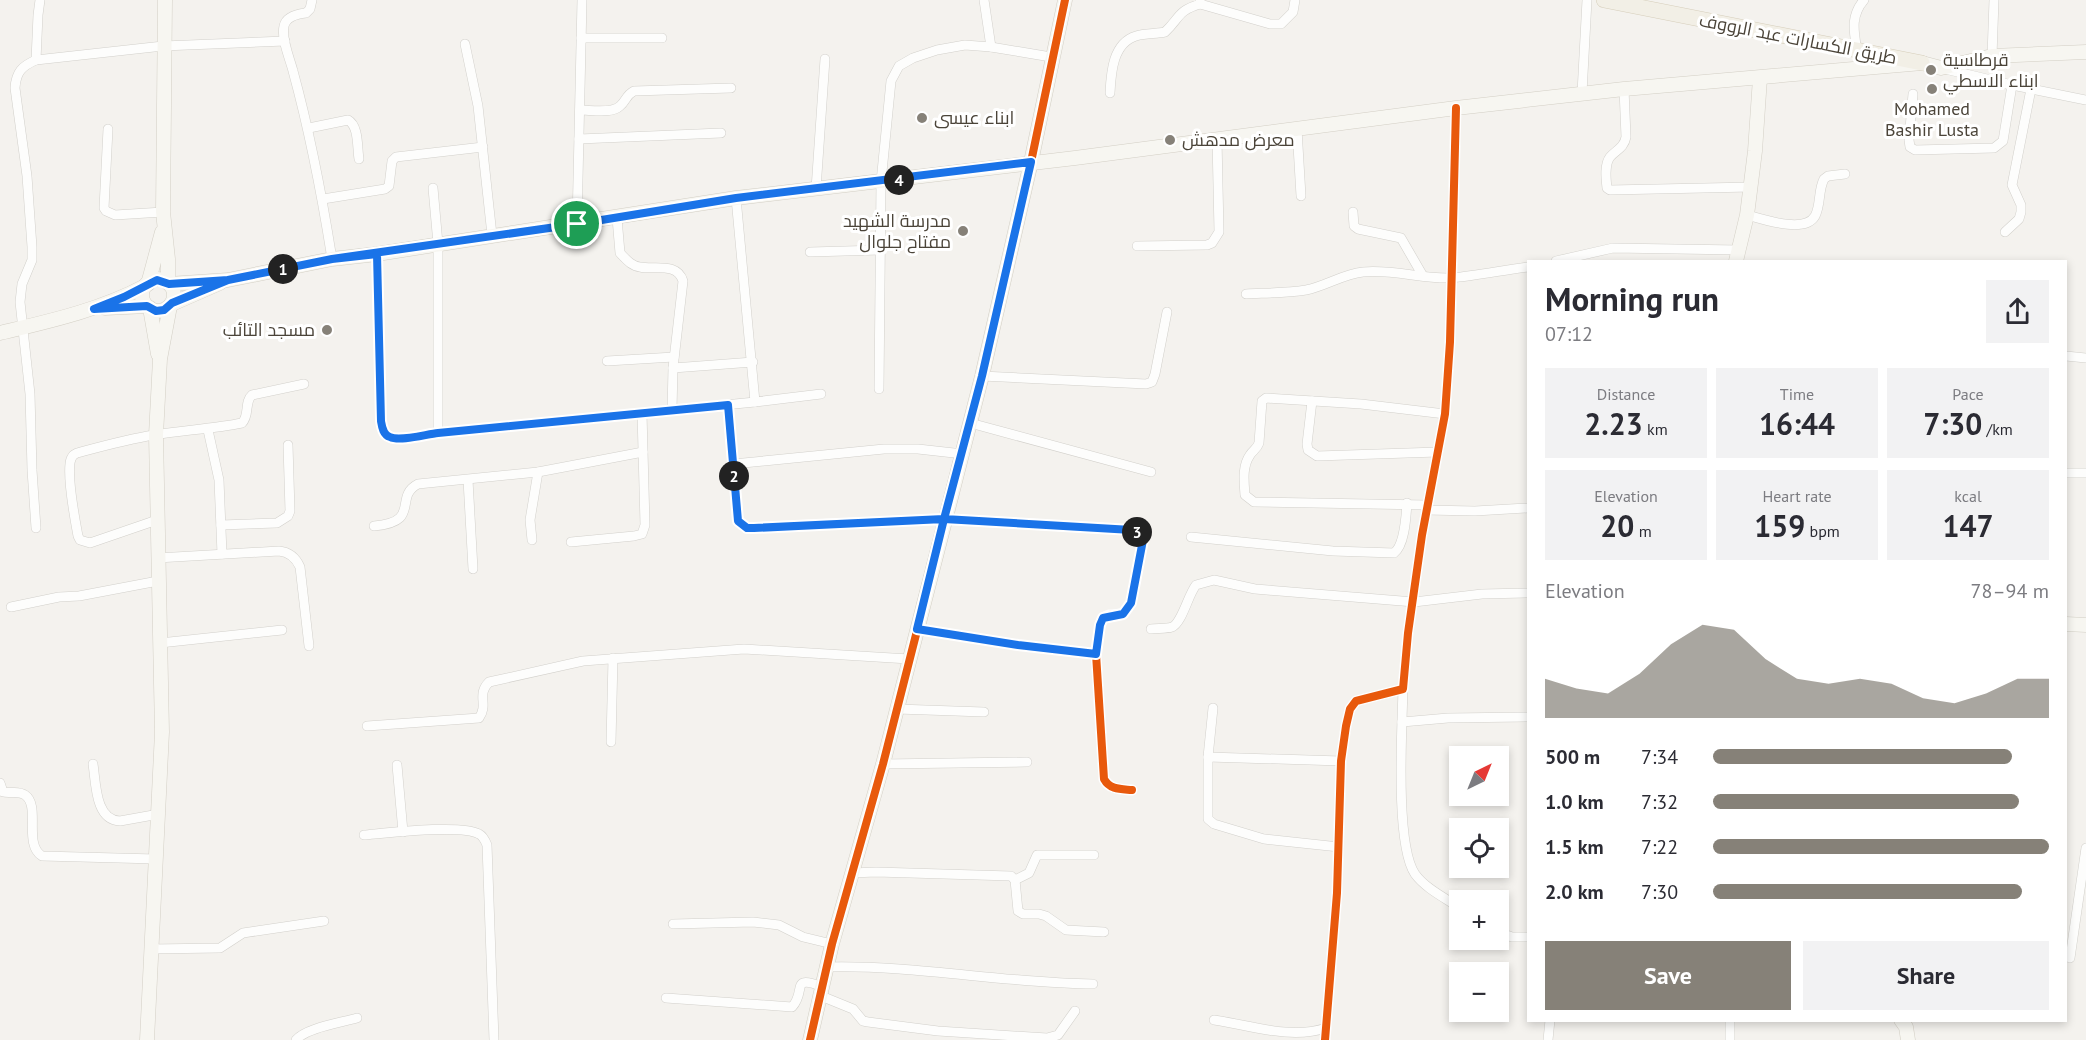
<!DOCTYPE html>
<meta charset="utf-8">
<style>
body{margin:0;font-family:"PT Sans",Cairo,sans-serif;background:#f2f2f3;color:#2b2b33;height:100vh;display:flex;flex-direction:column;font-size:22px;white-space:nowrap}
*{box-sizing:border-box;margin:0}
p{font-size:20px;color:#7c7c81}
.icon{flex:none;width:33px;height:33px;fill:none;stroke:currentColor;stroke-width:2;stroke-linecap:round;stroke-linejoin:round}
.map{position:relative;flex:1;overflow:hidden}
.details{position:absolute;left:1527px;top:260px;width:540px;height:762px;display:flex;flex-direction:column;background:#fff;border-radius:0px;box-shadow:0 3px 9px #0003}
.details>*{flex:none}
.needle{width:39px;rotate:43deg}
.controls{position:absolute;left:1449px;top:746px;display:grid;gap:12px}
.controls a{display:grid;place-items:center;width:60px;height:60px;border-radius:0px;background:#fff;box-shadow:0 3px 9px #0003;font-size:30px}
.pin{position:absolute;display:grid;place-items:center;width:51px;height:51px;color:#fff;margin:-26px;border:3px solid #fff;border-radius:50%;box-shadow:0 2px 6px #0007}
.km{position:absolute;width:30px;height:30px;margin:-15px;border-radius:50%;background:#222;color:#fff;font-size:16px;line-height:30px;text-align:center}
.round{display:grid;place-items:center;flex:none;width:63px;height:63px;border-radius:0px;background:#f2f2f3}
.headline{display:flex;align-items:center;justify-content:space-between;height:102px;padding:0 18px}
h1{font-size:33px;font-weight:700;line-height:45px}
.stats{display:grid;grid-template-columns:repeat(3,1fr);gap:9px;height:102px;padding:6px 18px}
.stats div{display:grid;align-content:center;border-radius:0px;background:#f2f2f3;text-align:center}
.stats b{font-size:30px;font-weight:700}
.stats small{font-size:16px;font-weight:400}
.stats p{font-size:16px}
.chart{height:168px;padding:12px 18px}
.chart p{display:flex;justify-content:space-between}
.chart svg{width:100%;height:108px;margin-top:6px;fill:#868178;opacity:.7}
.primary-button{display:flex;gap:12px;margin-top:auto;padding:12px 18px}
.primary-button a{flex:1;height:69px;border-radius:0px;background:#868178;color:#fff;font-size:24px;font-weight:700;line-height:69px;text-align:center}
.primary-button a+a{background:#f2f2f3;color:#2b2b33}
ul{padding:0 18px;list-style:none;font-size:20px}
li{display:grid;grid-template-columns:96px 72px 1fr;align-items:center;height:45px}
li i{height:15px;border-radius:8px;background:#868178}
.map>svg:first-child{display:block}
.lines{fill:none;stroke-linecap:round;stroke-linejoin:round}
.street-casing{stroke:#d2d0cb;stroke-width:10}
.secondary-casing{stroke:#d3cfc5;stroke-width:15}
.primary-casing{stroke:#d6cebb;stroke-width:16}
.street{stroke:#fdfdfc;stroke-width:9}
.secondary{stroke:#f7f6f1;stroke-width:14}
.primary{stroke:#f2efe6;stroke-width:15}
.cycleway-casing{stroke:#fff;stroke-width:11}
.cycleway{stroke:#e8590c;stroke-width:8}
.route-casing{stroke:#fff;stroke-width:12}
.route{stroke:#1a73e8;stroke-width:8}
.poi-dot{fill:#868178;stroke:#fff;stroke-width:2}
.labels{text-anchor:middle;stroke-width:6;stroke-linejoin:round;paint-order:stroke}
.street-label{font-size:18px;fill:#4b4439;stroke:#fff}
.poi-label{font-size:18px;fill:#4b4439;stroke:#fff;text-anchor:start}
</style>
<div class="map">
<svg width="2086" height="1040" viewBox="0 0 2086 1040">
<rect width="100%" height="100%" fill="#f4f2ee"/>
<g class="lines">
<defs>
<g id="street">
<path d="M312 0 310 9 306 13C297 14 286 17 284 26 281 39 290 59 293 71 310 133 322 196 332 259"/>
<path d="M984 0 991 47"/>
<path d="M1200 4 1270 24H1281L1293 12 1295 0"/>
<path d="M581 38H662"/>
<path d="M465 44 478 106 492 235"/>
<path d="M1857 51C1854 32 1850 16 1864 0"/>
<path d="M1992 56 1994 0"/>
<path d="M36 60 38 15 40 0"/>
<path d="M1945 69 2012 85 2086 100"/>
<path d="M1624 89 1626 137C1624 148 1616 150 1610 157 1604 165 1606 179 1607 188L1610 190 1751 187"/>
<path d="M1110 93C1111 72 1113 43 1136 36 1146 33 1156 34 1165 32 1180 18 1177 11 1200 4V0"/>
<path d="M1582 93 1587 0"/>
<path d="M1913 94 1909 140 1910 147 1915 150 1994 148 2003 141 2012 85"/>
<path d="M580 110C591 110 612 114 620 106 626 101 626 95 634 91L731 88"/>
<path d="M309 128 348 120C359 126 357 147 359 159"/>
<path d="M108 129 104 208 106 211 115 215 163 212"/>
<path d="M1297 129 1301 196"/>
<path d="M579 139 721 133"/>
<path d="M433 188 438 244V433"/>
<path d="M816 189 825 59"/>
<path d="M736 198 755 402 821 394"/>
<path d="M323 199 385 189 389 186 392 161 396 157 483 147"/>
<path d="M1353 212 1354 226 1358 229 1401 238 1423 276"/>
<path d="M1747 215C1762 219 1805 234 1815 216 1821 205 1818 190 1824 179L1828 176 1845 174"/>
<path d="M617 218 620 253C626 259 631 266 640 267 655 270 677 262 683 281L673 368 672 410"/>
<path d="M577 224 582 0"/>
<path d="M2005 232 2019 219 2021 212V205L2012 185 2031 89"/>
<path d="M1137 246 1207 245 1212 243 1219 232 1217 139"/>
<path d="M810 252 880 250"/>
<path d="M377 254 381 421C383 427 383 435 390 437 400 442 427 434 438 433L755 402"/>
<path d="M1556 261 1613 248 1739 250"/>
<path d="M1246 294C1266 293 1287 293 1306 290 1326 286 1343 274 1363 272 1393 269 1421 279 1451 278 1475 276 1504 270 1528 267"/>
<path d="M2066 356 2086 358"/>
<path d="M607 361 674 357"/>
<path d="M673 368 753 362"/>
<path d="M982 376 1146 384 1152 382 1155 374 1167 312"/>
<path d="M879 389 881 182 891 81 899 66 913 58 937 50 965 45 991 47 1051 57"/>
<path d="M1312 401 1307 444 1308 450 1317 456 1438 452"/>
<path d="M728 405 738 521 747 528 944 519 1132 530 1141 535 1143 540 1131 603 1123 614 1109 615 1103 618 1100 625 1096 654 1104 779C1110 790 1121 789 1132 790"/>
<path d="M970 423 1151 472"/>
<path d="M208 430 219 480 222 554"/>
<path d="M733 464 884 449H918L963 454"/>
<path d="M2066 473H2086"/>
<path d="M468 480 473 569"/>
<path d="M1427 505 1254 502 1245 495C1244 482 1242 466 1250 455 1253 450 1257 449 1259 443L1262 401 1266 398 1361 404 1445 414"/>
<path d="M1426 510 1475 511 1528 508"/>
<path d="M157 520 90 543 80 540 78 536C75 520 66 473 71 459 73 455 73 455 77 453 103 446 128 439 154 435 183 430 213 429 242 423 250 415 244 402 252 395L304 384"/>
<path d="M221 525 277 523 288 516 290 511 288 445"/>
<path d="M374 526C422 522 393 497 418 484L538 472 643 452"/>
<path d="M36 528 32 470 30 394 20 302 22 284 32 260V247L27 176 15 88C16 72 22 66 36 60L163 46 285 41"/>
<path d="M1191 537 1333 551 1394 553C1405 545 1406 516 1407 503"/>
<path d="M532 540 530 520 538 472"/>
<path d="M571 542 634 536 642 534 645 525 642 413"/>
<path d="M157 558 279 551C289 552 296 558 300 567L309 646"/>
<path d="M11 607 59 597 79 596 158 581"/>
<path d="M917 629 1018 645 1096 654"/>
<path d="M1151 629C1157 628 1166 629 1172 627 1182 623 1188 595 1196 585L1214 580 1255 589 1414 602 1482 594 1528 593"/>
<path d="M160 643 282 630"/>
<path d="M1403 689C1402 728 1395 845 1415 874 1425 888 1445 898 1460 908"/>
<path d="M1213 708 1208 757V819L1214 824 1264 839 1339 847"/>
<path d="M897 709 984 712"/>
<path d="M1402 722 1448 718 1528 717"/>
<path d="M367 726 479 718C489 704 476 695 489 682L583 661 744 649 909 659"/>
<path d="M611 742 613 658"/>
<path d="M1208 757 1341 761"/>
<path d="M93 764C96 783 95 820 120 821L159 814"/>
<path d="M883 764 1027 762"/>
<path d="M397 765 403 832"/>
<path d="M0 783 3 792C10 794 18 790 25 795 41 806 23 844 42 856L156 859"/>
<path d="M364 835C387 833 462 824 479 834 483 836 485 840 487 845L494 1040"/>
<path d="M852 873 876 872 1011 876 1015 880 1018 911 1023 914H1039L1046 916 1066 930 1104 932"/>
<path d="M1015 880 1029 873 1037 855H1094"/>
<path d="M673 924 753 922 779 925 803 937 832 944"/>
<path d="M1498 932 1512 937H1528"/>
<path d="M151 949 220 948 243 933 324 921"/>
<path d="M2070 958 2086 848"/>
<path d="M828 967C916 965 1004 983 1093 984"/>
<path d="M821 996 853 1009 863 1021 868 1022 938 1031 1047 1038 1058 1035 1075 1011"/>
<path d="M666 998 792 1007C807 991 789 974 823 987"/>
<path d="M1214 1020C1250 1025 1290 1040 1326 1028"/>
<path d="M296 1040C306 1028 340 1023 357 1018"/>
<path d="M1325 1040 1337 893 1341 761 1346 726 1350 709 1356 701 1403 689 1408 633 1422 535 1445 414 1450 342 1456 108"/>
<path d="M1548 1040 1550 1020"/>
<path d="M1730 1040V1020"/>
</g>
<g id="secondary">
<path d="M165 0 163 212 168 259V283"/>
<path d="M1736 261 1747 215 1755 151 1760 78"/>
<circle cx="158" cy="295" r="16"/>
<path d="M148 284 162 232"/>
<path d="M169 284 228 280 332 259 377 254 736 198 1075 158 1456 108 1624 89 1922 63 1941 68 1992 56 2086 52"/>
<path d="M172 304 220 283"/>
<path d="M105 308 147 306"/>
<path d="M150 308 158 354"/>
<path d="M0 333C50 321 100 310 145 286"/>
<path d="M2066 624 2086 625"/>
<path d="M1901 1020 1906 1027 1908 1040"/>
<path d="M147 1040 162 732 156 435 160 359 170 306"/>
<path d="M810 1040 832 944 883 764 982 376 1031 162 1065 0"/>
</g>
<path id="primary" d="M1604 0 1922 63"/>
</defs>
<!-- street casing -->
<use href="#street" class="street-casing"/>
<!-- secondary casing -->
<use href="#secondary" class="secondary-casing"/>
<!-- primary casing -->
<use href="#primary" class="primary-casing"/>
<!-- street -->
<use href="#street" class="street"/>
<!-- secondary -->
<use href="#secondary" class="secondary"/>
<!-- primary -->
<use href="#primary" class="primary"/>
<defs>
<g id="cycleway">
<path d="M728 405 738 521 747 528 944 519 1132 530 1141 535 1143 540 1131 603 1123 614 1109 615 1103 618 1100 625 1096 654 1104 779C1110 790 1121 789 1132 790"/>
<path d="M810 1040 832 944 883 764 982 376 1031 162 1065 0"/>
<path d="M1325 1040 1337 893 1341 761 1346 726 1350 709 1356 701 1403 689 1408 633 1422 535 1445 414 1450 342 1456 108"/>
</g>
</defs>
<!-- cycleway casing -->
<use href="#cycleway" class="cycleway-casing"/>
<!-- cycleway -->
<use href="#cycleway" class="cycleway"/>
</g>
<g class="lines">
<defs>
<path id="route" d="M577 224 332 259 228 280 169 284 157 280 124 297 94 309 147 306 156 311 164 310 172 303 228 280 332 259 377 254 381 421C382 427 383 435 390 437 400 442 427 434 438 433L728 405 738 521 747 528H754L944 519 917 629 1018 645 1096 654 1100 625 1103 618 1123 614 1131 603 1143 540 1138 532 1132 530 944 519 982 376 1031 162 736 198 577 224"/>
</defs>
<!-- route casing -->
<use href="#route" class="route-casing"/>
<!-- route -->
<use href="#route" class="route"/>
</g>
<!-- markers -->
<g class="poi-dot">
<circle cx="1931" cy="70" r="6"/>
<circle cx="1932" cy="89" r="6"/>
<circle cx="922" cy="118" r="6"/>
<circle cx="1170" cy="140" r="6"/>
<circle cx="963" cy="231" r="6"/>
<circle cx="327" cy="330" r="6"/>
</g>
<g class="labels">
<!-- street labels -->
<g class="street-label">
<text transform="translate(1798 39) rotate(11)" y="6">طريق الكسارات عبد الرووف</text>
</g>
<!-- poi labels -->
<g class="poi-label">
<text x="1943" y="66">قرطاسية<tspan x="1943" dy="21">ابناء الاسطي</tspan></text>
<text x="1932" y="115" text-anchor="middle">Mohamed<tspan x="1932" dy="21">Bashir Lusta</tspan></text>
<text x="934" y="124">ابناء عيسى</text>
<text x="1182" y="146">معرض مدهش</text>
<text x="951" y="227" text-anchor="end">مدرسة الشهيد<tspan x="951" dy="21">مفتاح جلوال</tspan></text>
<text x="315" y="336" text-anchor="end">مسجد التائب</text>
</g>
</g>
</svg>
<div class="controls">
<a><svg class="needle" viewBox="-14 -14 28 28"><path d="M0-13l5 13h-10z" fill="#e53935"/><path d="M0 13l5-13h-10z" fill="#7c7c81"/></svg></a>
<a><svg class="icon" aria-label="locate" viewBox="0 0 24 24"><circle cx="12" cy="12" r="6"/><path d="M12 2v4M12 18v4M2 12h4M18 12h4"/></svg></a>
<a>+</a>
<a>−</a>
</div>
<div class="pin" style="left:577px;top:224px;background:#1e9e55"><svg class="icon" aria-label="arrive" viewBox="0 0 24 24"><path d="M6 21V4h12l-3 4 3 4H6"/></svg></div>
<b class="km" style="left:283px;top:269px">1</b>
<b class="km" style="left:734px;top:476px">2</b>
<b class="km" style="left:1137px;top:532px">3</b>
<b class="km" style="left:899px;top:180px">4</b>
<section class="details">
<div class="headline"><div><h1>Morning run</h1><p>07:12</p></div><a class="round"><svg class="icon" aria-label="share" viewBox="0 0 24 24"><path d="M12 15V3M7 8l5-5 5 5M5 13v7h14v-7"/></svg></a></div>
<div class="stats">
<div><p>Distance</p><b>2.23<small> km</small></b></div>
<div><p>Time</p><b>16:44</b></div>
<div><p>Pace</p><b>7:30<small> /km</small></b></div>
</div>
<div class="stats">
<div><p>Elevation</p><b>20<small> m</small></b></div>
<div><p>Heart rate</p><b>159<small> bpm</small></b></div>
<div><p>kcal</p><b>147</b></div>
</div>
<div class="chart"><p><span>Elevation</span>78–94 m</p>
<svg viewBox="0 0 160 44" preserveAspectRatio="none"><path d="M0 44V28L10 32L20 34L30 26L40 14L50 6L60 8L70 20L80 28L90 30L100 28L110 30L120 36L130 38L140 34L150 28L160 28V44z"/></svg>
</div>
<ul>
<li><b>500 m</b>7:34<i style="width:89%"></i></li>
<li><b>1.0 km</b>7:32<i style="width:91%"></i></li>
<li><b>1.5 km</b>7:22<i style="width:100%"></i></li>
<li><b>2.0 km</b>7:30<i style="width:92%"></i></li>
</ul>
<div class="primary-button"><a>Save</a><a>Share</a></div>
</section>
</div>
